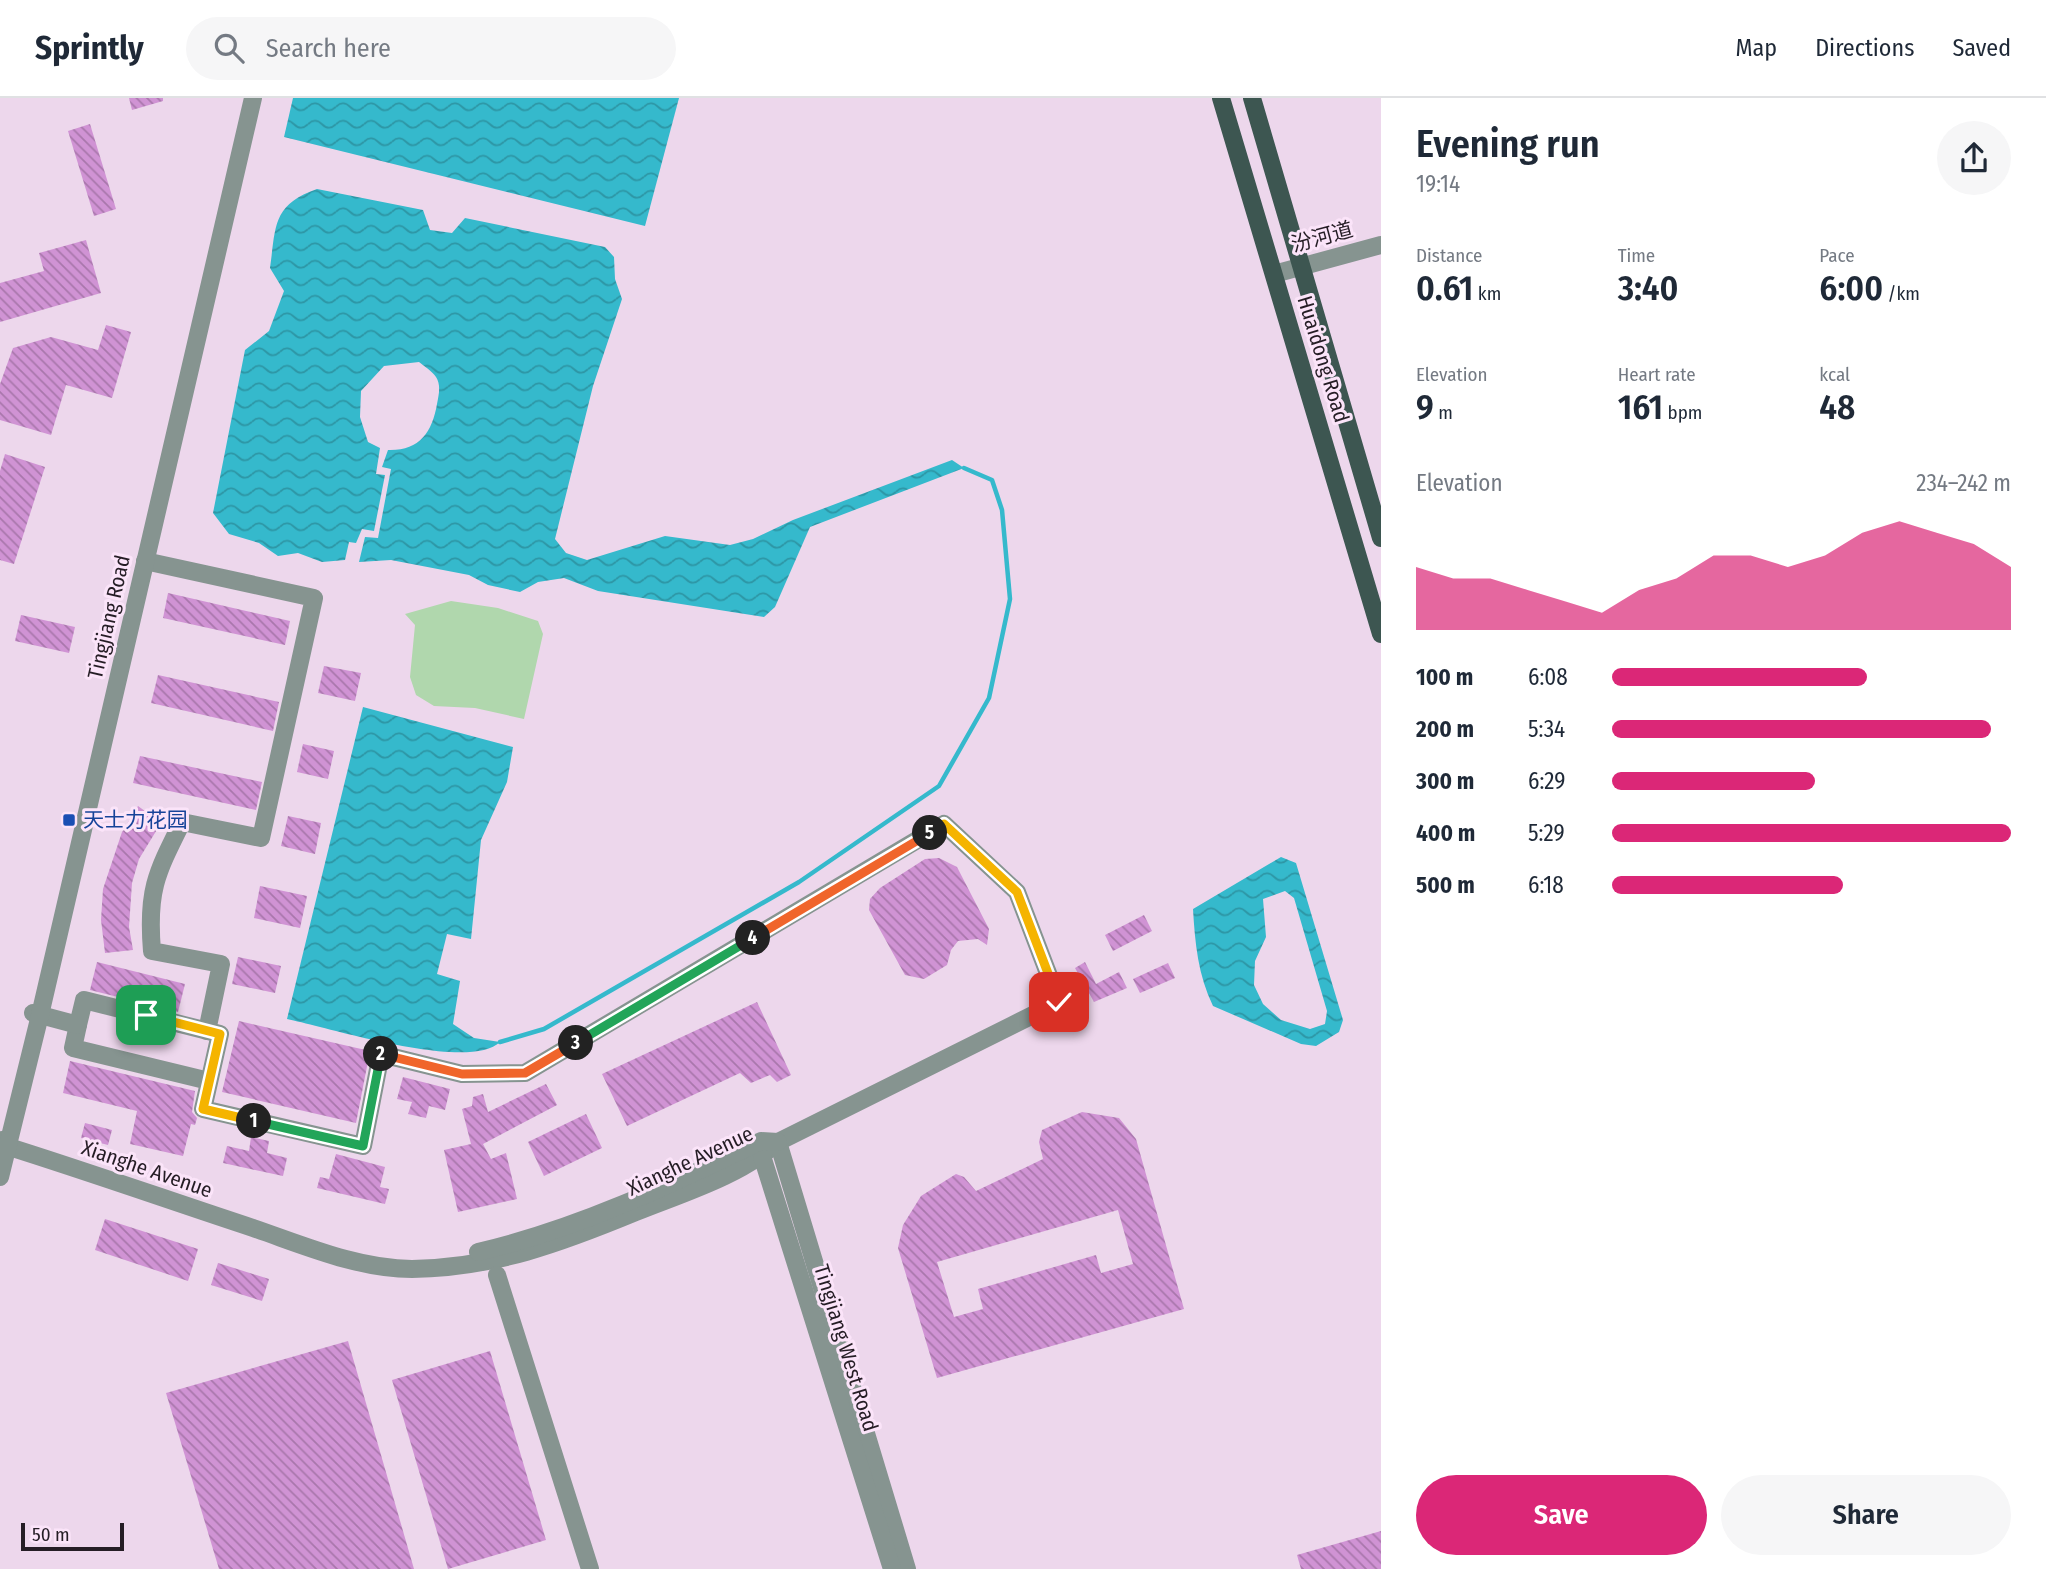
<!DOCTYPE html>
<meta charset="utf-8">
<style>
body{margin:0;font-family:"Fira Sans Condensed","Noto Sans SC",sans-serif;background:#f6f6f7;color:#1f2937;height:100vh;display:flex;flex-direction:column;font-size:26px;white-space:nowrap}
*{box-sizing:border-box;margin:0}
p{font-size:23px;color:#747a83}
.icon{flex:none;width:38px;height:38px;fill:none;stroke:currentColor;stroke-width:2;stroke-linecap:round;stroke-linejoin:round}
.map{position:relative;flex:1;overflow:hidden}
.sheet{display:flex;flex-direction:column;background:#fff;width:665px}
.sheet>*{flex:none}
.scale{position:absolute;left:21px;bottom:18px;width:103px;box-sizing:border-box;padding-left:7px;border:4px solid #251d25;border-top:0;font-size:19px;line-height:24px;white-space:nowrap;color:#251d25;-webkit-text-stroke:5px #fbe4f9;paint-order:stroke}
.pin{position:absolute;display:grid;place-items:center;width:60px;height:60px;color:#fff;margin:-30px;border-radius:14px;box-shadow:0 4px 10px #0006}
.km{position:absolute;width:35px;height:35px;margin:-18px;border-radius:50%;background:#222;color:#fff;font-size:19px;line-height:35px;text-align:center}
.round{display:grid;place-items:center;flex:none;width:74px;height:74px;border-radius:37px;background:#f6f6f7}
.summary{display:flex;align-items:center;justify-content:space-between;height:119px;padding:0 35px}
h1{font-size:38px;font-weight:600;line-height:52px}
.figures{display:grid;grid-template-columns:repeat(3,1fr);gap:10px;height:119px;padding:7px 35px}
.figures div{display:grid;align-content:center}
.figures b{font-size:35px;font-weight:600}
.figures small{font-size:19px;font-weight:400}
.figures p{font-size:19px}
.chart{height:196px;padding:14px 35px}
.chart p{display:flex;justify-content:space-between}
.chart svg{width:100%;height:126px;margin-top:7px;fill:#db2777;opacity:.7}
.cta{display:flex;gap:14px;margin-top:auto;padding:14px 35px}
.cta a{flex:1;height:80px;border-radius:42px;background:#db2777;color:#fff;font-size:28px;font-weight:600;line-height:80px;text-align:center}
.cta a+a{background:#f6f6f7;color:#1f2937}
ul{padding:0 35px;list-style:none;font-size:23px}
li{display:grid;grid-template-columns:112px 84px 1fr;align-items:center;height:52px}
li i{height:18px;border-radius:9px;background:#db2777}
header{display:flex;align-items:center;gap:42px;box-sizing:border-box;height:98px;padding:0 35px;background:#fff;border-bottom:2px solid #e0e1e3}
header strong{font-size:33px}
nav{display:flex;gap:38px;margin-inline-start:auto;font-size:24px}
.search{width:490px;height:63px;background:#f6f6f7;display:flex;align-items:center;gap:18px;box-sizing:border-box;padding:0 24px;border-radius:38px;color:#747a83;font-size:26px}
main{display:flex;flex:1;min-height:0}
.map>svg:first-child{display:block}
.pitch{fill:#b0d7ad}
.water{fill:url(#water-waves);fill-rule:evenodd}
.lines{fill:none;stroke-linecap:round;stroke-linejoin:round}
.stream{stroke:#35b9cc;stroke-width:4.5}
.building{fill:url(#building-back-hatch);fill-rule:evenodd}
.minor{stroke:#869490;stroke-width:18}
.major{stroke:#3d5651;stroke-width:18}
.split-1-casing{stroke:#fff;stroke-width:14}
.split-2-casing{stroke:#fff;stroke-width:14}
.split-3-casing{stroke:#fff;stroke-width:14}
.split-4-casing{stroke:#fff;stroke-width:14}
.split-5-casing{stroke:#fff;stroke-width:14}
.split-6-casing{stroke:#fff;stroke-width:14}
.split-1{stroke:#f5b400;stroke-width:9}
.split-2{stroke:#22a559;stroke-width:9}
.split-3{stroke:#f0652b;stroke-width:9}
.split-4{stroke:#22a559;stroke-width:9}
.split-5{stroke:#f0652b;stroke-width:9}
.split-6{stroke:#f5b400;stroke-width:9}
.transit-dot{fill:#1a4fb4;stroke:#fbe4f9;stroke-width:2.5}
.labels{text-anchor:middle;stroke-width:6;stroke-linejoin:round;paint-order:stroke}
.street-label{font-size:21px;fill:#251d25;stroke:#fbe4f9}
.transit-label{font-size:21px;fill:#164399;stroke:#fbe4f9;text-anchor:start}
</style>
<header>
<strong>Sprintly</strong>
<div class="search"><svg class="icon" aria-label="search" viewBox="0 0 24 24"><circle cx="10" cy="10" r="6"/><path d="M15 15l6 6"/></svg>Search here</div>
<nav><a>Map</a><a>Directions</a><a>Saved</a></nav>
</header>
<main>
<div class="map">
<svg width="1381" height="1471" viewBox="0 0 1381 1471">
<defs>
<pattern id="water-waves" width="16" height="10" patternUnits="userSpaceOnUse" patternTransform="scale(1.75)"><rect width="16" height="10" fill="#35b9cc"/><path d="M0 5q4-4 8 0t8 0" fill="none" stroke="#2d96a5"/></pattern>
<pattern id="building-back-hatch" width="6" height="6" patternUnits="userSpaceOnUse" patternTransform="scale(1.75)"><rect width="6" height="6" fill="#d093d4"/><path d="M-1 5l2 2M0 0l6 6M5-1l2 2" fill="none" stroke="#a977ac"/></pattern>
</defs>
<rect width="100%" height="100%" fill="#edd7ec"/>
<!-- pitch -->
<path class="pitch" d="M451 503 498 510 538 523 543 536 524 621 475 610 434 608 416 597 410 579 415 527 405 516Z"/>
<!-- water -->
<g class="water">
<path d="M293 0H679L645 128 284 39Z"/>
<path d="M317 91 423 112 430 132 452 135 465 120 605 149 614 159 615 181 622 201 593 288 555 441 566 455 587 462 665 438 730 447 753 441 793 422 952 362 964 370 810 429 775 509 764 519 598 493 564 480 538 484 520 494 488 487 469 477 391 462 359 464 365 439 378 440 391 371 382 369 388 352C419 353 432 335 437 306 439 296 441 287 436 279 432 273 424 268 419 264L384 268 361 293 360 319 368 344 380 350 376 376 385 377 374 433 362 431 356 445 349 444 345 462 322 464 298 455 278 458 259 445 229 436 213 415 245 252 269 233 284 193 270 170C276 128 272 107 317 91Z"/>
<path d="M363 609 513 649 507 684 481 742 471 841 447 836 437 876 460 883 453 926 474 940 500 944C469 974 330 930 287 921Z"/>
<path d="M1281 759 1296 765 1343 922 1339 934 1316 948 1301 946 1213 908C1198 877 1195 845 1193 811ZM1285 793 1294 800 1327 913 1325 926 1310 931 1281 922 1263 906 1254 887 1255 863 1266 839 1263 801Z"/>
</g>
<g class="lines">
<!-- stream -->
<path class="stream" d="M500 944 544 931 799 784 939 688 989 600 1010 501 1002 412 992 382 964 370"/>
</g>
<!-- building -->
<g class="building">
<path d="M129 0H163V3L132 12Z"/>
<path d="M90 26 116 111 94 118 68 33Z"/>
<path d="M86 142 101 195 0 224V185L44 173 39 155Z"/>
<path d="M106 227 131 234 112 300 66 287 51 337 0 322V286L13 250 51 239 98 252Z"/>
<path d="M5 356 45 369 14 466 0 462V373Z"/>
<path d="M168 495 290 523 285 547 163 520Z"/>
<path d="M21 517 75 529 69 555 15 543Z"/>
<path d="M324 568 361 575 355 603 318 595Z"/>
<path d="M158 577 279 604 273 633 151 605Z"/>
<path d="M303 646 334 653 328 681 297 674Z"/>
<path d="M140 658 262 684 256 712 133 685Z"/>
<path d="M138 708 161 725 139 761 132 785 129 829 133 852 105 855 101 822 103 791 122 734Z"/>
<path d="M288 718 321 725 315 756 281 748Z"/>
<path d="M939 760 957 769 989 831 987 847 978 841 958 843 951 852 947 867 924 881 905 877 869 812 870 801 880 790 925 761Z"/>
<path d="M260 788 307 798 300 830 254 820Z"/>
<path d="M1144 817 1152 833 1113 853 1105 837Z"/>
<path d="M238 859 281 868 275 895 232 886Z"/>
<path d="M97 864 185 886 178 914 90 892Z"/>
<path d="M1085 864 1096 886 1119 874 1127 890 1094 904 1075 870Z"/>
<path d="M1168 865 1175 880 1140 895 1133 881Z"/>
<path d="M757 904 791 977 777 984 770 977 751 985 740 975 627 1028 602 976Z"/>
<path d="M239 923 370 953 356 1025 222 994Z"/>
<path d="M70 963 195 993 192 1014 197 1020 195 1027 191 1026 183 1058 130 1046 137 1013 63 995Z"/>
<path d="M403 979 450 991 445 1012 429 1008 426 1020 408 1016 412 1004 397 1001Z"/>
<path d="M546 986 557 1007 483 1046 491 1061 506 1055 517 1101 458 1114 444 1052 471 1046 462 1011 472 1008 473 999 483 996 488 1014Z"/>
<path d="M1082 1014 1119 1020 1136 1041 1184 1211 937 1280 898 1150 903 1127 921 1098 956 1076 964 1079 976 1093 1043 1061 1039 1044 1042 1032ZM1118 1112 1133 1166 1101 1175 1096 1157 978 1191 983 1211 954 1219 937 1164Z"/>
<path d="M586 1016 602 1050 544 1078 528 1044Z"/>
<path d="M85 1025 112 1032 108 1047 81 1040Z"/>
<path d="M251 1039 269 1043 267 1055 287 1060 283 1078 223 1065 227 1048 249 1053Z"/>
<path d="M336 1056 385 1069 380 1089 389 1091 385 1106 317 1090 320 1079 329 1081Z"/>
<path d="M105 1121 198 1151 188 1183 95 1152Z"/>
<path d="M218 1165 269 1181 262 1203 211 1187Z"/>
<path d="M348 1243 414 1471H219L166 1295Z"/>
<path d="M490 1253 546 1442 448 1471 392 1282Z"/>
<path d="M1381 1433V1471H1301L1297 1457Z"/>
</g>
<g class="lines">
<!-- minor -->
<g class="minor">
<path d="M1274 176 1381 147"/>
<path d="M145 463 314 500 261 740 182 724C156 776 147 793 152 853L221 866 207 933"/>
<path d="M78 927 73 950 209 983"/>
<path d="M2 1042 6 1048C89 1074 171 1103 253 1130 303 1147 358 1171 412 1171 494 1170 561 1145 636 1114 683 1095 740 1078 778 1044L1059 904 1017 794 944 726 525 975 462 976 381 956 363 1048 203 1011 220 936 84 902 78 927 33 915"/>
<path d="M778 1044 907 1471"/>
<path d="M762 1046V1058L892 1471"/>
<path d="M0 1079 40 917 253 0"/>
<path d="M478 1154C577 1131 670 1087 761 1043L778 1044"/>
<path d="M497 1177 590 1471"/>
</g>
<!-- major -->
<g class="major">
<path d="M1221 0 1381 536"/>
<path d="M1252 0 1381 440"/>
</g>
</g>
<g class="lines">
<defs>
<path id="split-1" d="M146 917 220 936 203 1011 254 1023"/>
<path id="split-2" d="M254 1023 363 1048 381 956"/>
<path id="split-3" d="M381 956 462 976 525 975 576 945"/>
<path id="split-4" d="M576 945 753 840"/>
<path id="split-5" d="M753 840 930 735"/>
<path id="split-6" d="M930 735 944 726 1017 794 1059 904"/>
</defs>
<!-- split-1 casing -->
<use href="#split-1" class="split-1-casing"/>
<!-- split-2 casing -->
<use href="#split-2" class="split-2-casing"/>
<!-- split-3 casing -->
<use href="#split-3" class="split-3-casing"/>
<!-- split-4 casing -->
<use href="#split-4" class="split-4-casing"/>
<!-- split-5 casing -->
<use href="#split-5" class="split-5-casing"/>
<!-- split-6 casing -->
<use href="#split-6" class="split-6-casing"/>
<!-- split-1 -->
<use href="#split-1" class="split-1"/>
<!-- split-2 -->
<use href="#split-2" class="split-2"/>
<!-- split-3 -->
<use href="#split-3" class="split-3"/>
<!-- split-4 -->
<use href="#split-4" class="split-4"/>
<!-- split-5 -->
<use href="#split-5" class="split-5"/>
<!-- split-6 -->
<use href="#split-6" class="split-6"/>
</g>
<!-- markers -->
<rect class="transit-dot" x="62" y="715" width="14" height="14" rx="3.5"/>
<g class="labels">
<!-- street labels -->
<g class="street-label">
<text transform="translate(1322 139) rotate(-15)" y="7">汾河道</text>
<text transform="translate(1323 261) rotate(73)" y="7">Huaidong Road</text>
<text transform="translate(109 519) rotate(-77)" y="7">Tingjiang Road</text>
<text transform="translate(690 1063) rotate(-25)" y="7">Xianghe Avenue</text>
<text transform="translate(147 1071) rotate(19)" y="7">Xianghe Avenue</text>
<text transform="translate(846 1250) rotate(73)" y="7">Tingjiang West Road</text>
</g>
<!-- transit labels -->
<g class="transit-label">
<text x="83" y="729">天士力花园</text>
</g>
</g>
</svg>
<div class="scale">50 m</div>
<div class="pin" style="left:146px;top:917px;background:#1e9e55"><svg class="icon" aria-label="arrive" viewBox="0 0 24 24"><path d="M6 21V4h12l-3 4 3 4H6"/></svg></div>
<div class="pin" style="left:1059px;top:904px;background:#d93025"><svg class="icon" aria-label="check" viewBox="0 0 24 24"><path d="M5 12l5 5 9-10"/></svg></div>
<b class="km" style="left:254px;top:1023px">1</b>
<b class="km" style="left:381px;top:956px">2</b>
<b class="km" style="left:576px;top:945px">3</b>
<b class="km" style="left:753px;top:840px">4</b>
<b class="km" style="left:930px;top:735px">5</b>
</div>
<section class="sheet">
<div class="summary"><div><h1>Evening run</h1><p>19:14</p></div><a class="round"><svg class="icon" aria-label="share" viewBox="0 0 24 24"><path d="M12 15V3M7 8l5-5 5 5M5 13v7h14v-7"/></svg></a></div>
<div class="figures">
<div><p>Distance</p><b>0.61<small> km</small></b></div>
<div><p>Time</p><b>3:40</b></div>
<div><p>Pace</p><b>6:00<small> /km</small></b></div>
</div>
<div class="figures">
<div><p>Elevation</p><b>9<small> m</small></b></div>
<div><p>Heart rate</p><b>161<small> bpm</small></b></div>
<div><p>kcal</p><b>48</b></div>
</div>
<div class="chart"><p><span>Elevation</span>234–242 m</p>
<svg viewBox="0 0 160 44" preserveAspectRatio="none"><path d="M0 44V22L10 26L20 26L30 30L40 34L50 38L60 30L70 26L80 18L90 18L100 22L110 18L120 10L130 6L140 10L150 14L160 22V44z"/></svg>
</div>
<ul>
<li><b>100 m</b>6:08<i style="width:64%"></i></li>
<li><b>200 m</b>5:34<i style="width:95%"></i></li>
<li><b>300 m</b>6:29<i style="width:51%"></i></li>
<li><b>400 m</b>5:29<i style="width:100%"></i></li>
<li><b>500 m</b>6:18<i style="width:58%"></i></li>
</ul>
<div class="cta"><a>Save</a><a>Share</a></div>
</section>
</main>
